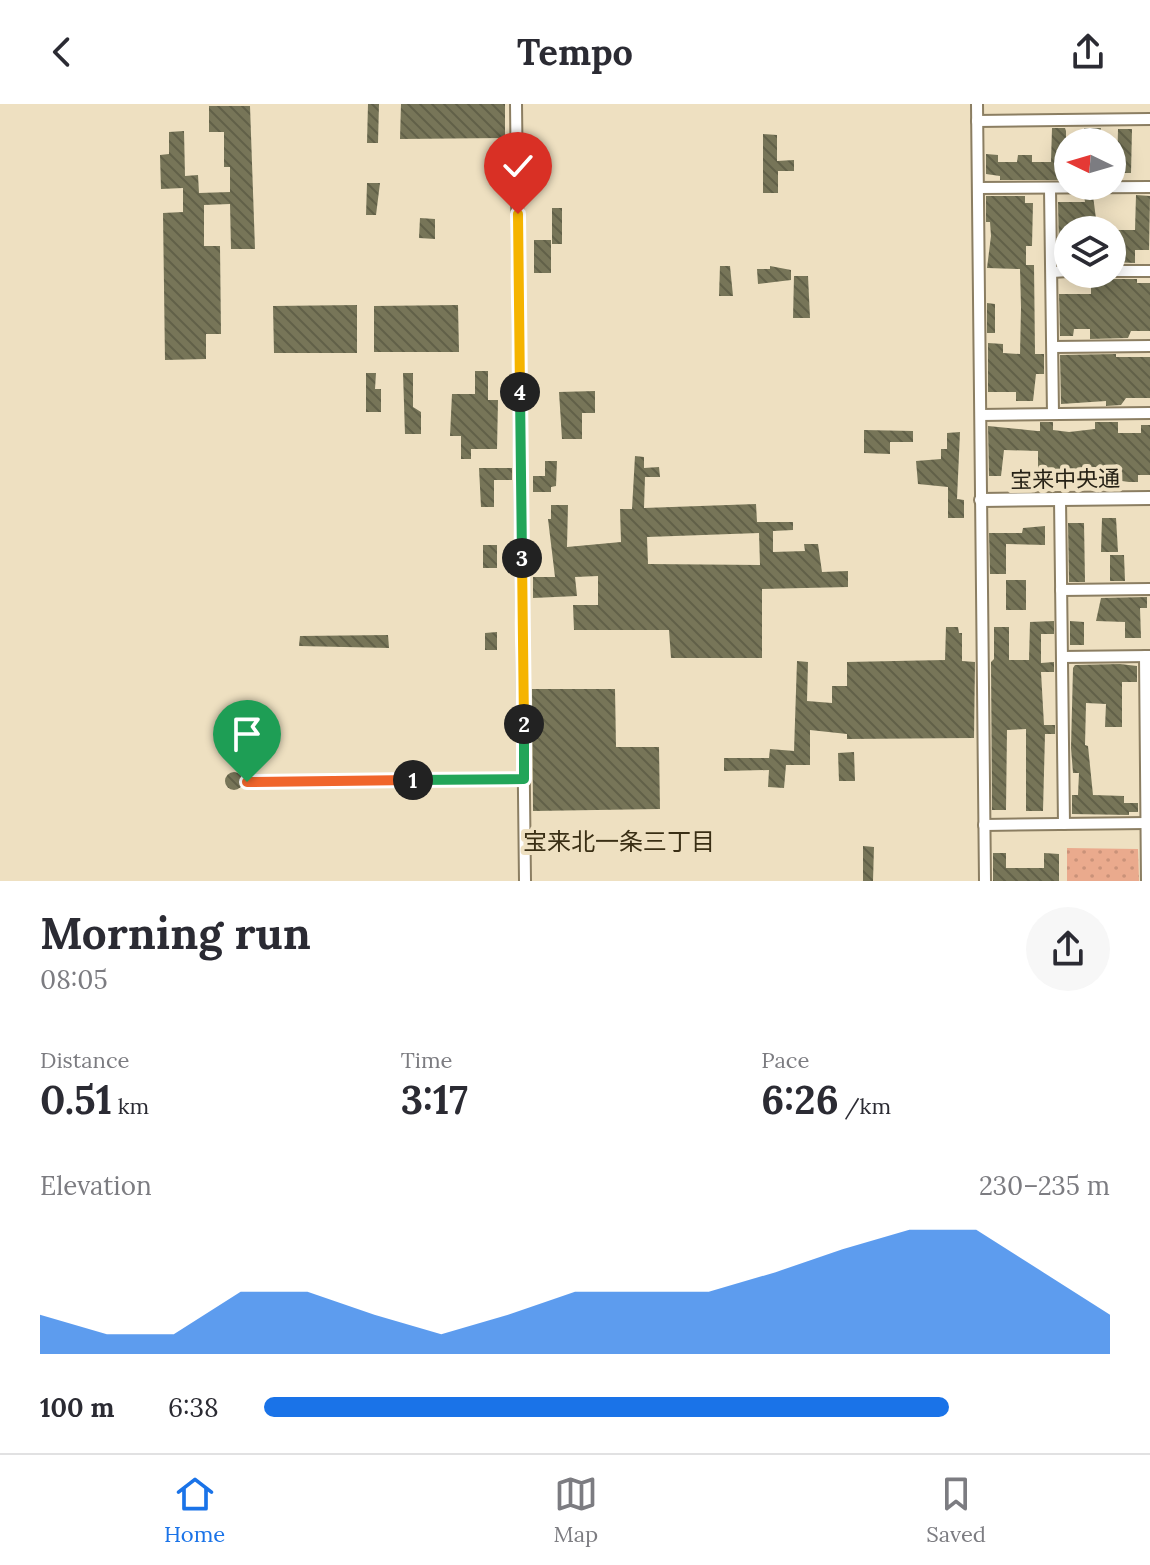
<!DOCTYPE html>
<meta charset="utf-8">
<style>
body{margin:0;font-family:Lora,"Noto Sans JP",serif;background:#f7f7f7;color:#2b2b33;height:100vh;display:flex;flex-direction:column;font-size:30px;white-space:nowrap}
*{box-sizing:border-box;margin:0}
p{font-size:26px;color:#7c7c81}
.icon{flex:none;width:44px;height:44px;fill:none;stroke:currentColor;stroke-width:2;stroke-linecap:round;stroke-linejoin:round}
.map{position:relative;height:777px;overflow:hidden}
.side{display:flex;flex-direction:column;background:#fff;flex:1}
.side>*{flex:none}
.needle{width:52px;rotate:275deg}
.buttons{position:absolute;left:1054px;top:24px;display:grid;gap:16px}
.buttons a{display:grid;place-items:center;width:72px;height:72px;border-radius:50%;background:#fff;box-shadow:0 4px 20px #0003;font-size:40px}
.pin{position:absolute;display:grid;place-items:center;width:68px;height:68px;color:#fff;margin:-82px -34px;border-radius:50% 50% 50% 0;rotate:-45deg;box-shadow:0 0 8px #0007}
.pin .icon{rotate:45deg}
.km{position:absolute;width:40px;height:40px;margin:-20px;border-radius:50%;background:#222;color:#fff;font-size:22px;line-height:40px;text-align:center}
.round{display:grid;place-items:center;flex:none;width:84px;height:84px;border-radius:42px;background:#f7f7f7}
.overview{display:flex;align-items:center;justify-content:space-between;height:136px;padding:0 40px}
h1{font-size:44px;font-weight:700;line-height:60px}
.metrics{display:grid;grid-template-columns:repeat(3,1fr);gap:12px;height:136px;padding:8px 40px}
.metrics div{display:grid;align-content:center}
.metrics b{font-size:40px;font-weight:700}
.metrics small{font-size:22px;font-weight:400}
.metrics p{font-size:22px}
.chart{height:224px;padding:16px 40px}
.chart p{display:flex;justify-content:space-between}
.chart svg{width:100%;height:144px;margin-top:8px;fill:#1a73e8;opacity:.7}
ul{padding:0 40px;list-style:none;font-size:26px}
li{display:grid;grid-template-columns:128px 96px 1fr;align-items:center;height:60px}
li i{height:20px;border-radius:10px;background:#1a73e8}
header{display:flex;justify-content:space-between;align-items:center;height:104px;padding:0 40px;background:#fff;font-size:36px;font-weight:700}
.menu{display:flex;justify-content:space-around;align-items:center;height:112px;border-top:2px solid #e1e1e2;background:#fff;font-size:22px;color:#7c7c81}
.menu a{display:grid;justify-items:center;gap:4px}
.menu .current{color:#1a73e8}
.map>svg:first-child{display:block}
.grass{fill:url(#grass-dots)}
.building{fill:url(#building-back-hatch);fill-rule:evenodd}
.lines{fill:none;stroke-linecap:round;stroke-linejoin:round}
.pedestrian-casing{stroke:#8b7e62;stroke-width:11}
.minor-casing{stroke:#8b7e62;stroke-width:14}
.tertiary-casing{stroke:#8b7e62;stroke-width:16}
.pedestrian{stroke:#fff;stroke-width:7}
.minor{stroke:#fff;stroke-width:10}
.tertiary{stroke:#fff;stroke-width:12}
.split-1-casing{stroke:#fff;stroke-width:16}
.split-2-casing{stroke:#fff;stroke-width:16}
.split-3-casing{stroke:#fff;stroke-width:16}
.split-4-casing{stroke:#fff;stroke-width:16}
.split-5-casing{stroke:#fff;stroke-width:16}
.split-1{stroke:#f0652b;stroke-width:10}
.split-2{stroke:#22a559;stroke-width:10}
.split-3{stroke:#f5b400;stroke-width:10}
.split-4{stroke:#22a559;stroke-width:10}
.split-5{stroke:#f5b400;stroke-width:10}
.labels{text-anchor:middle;stroke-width:8;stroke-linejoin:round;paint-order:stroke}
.street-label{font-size:22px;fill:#252015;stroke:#eee0c1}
.neighbourhood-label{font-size:24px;fill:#3a2f15;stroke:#eee0c1}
</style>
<header><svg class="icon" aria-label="back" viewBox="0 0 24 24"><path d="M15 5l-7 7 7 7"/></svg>Tempo<svg class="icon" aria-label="share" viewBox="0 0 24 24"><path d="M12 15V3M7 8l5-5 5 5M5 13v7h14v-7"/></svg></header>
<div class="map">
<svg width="1150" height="777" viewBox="0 0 1150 777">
<defs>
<pattern id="grass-dots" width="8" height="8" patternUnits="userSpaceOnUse" patternTransform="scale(2)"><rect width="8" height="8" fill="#eaaa8d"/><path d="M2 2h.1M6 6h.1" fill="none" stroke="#c99279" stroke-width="1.8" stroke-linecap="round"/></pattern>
<pattern id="building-back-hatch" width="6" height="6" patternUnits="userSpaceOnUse" patternTransform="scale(2)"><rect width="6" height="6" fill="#777558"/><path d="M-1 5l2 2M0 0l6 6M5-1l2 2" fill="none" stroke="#616048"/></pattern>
</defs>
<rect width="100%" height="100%" fill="#eee0c1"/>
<!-- grass -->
<path class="grass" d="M1067 744 1138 745 1139 777H1067Z"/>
<!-- building -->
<g class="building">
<path d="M368 0H379L378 39H367Z"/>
<path d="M401 0H505V34L400 35Z"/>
<path d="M209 2H250L255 145H231L230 100 204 101V142H220L221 230H206V255L165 256 163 109 183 108V84L161 85 160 51 169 50V28L184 27 185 72 198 71 199 89 230 88V63H224V28H209Z"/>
<path d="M1052 24H1065L1066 27V76H1000V72L986 70V50L998 51V58H1017L1018 51H1032V58H1051Z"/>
<path d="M1084 24H1101L1098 38H1084Z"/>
<path d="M1118 25H1132L1131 69H1117Z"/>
<path d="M763 30 777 31V57L794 56V67H778V89H763Z"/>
<path d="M367 79H380L376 111H366Z"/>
<path d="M1136 91 1150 92 1149 146H1135V159L1112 158V126H1135Z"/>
<path d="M986 92H1025V99H1033L1032 142H1026V161H1034L1035 250H1044V270H1036L1033 297H1016V288H988V239L1003 240V249L1020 250 1021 204 1020 165 987 164 991 132 990 118H986Z"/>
<path d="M1084 92H1093L1097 122 1068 124V147H1059L1058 98H1085Z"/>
<rect x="552" y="104" width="10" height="36"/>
<path d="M420 114 435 115V135L419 134Z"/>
<rect x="534" y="136" width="17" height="33"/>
<path d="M720 162H730L733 192H719Z"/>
<path d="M770 162 791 166V176L758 180 757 165H770Z"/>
<path d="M794 172H808L810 214H793Z"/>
<path d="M1091 175H1137V179H1150V227H1131L1128 234 1090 235V225H1074L1073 232H1060L1059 190H1091Z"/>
<path d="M987 199 995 200V229H987Z"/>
<path d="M357 201V249H274L273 202Z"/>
<path d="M458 201 459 248H374V202Z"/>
<path d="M1116 250V253H1150V294H1126L1121 301 1106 302V297L1061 300 1060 251Z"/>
<path d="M475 267H488V296H498L497 345H471V355H461V332H450L452 290H475Z"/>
<path d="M366 269H376L375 285H381V308H366Z"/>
<path d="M403 269H413V303L421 308V330H405Z"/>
<path d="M595 287V309H582V335H562L559 288Z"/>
<path d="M1040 318H1053V326L1069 328 1095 325V318H1118V329H1141V321H1150V371H1138V378H1129L1108 375V369L1076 368V378L1024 380 1025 365H1038V347L1004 346 1001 372H989L988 322 1037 327H1040Z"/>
<path d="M864 326 913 327V338H890V350L864 349Z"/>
<path d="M960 328 957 395 964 396V414H948V383L918 380 916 357 941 355V345H947V329Z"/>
<path d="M635 352 644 353V364L659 363 660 373H645L644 404 756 400 757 418H793V426L773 427V448L805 447 804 440H818L822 468 848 467V483L762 485V554H671L669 526H574L573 501H598V472L575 473 577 492 533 494V473H555L548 415H551V401H568L567 443 621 438 620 405H632ZM759 429 760 461 648 460 647 433Z"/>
<path d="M545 357H557L556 382 551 383V388H533V372H545Z"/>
<path d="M479 364H512V376H494V403H481Z"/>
<path d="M1102 414H1116L1118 448H1101Z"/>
<path d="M1068 419H1084L1085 478H1069Z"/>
<path d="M1045 422V441L1006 440V470H990L989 429H1022L1023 424Z"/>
<rect x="483" y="441" width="14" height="23"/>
<path d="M1110 451H1124L1125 477H1110Z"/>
<rect x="1006" y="476" width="20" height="30"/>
<path d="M1147 493V504H1140L1141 534H1125V518L1096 517 1101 494Z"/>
<path d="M1054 517V530H1041V559L1054 558V568H1041L1044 621H1055V630H1045L1043 707H1026V625L1007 626 1006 706H992L991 558 994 555V523H1009V556H1029L1030 518Z"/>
<path d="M1070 517 1084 518V541H1070Z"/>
<path d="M946 523H958L959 529H962V557L975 558 974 634 847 635V630L810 626V661H786L784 684 768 683 769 666 724 667V654H769L770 645 794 647 797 557 808 558 807 597 832 599V582H847V558L945 556Z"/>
<path d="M497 528V546H485V529Z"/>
<path d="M388 531 389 544 299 542 300 532Z"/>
<path d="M1120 560 1137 562V578H1122V623H1105L1106 600 1086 599 1085 641 1088 642 1093 691 1124 692V699H1138V708H1129V711L1072 710V691H1078L1079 669H1073L1071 644 1073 564 1075 561Z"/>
<path d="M532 585H615L616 643H659L660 705 533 707Z"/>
<path d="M854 648 855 677H839L838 649Z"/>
<circle cx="234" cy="677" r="9"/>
<path d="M863 742 874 743 873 777H863Z"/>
<path d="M993 749H1006V764H1044V749L1059 750V777H993Z"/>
</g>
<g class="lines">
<defs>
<path id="pedestrian" d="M247 678 524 675"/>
<g id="minor">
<path d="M516 0 525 777"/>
<path d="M977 0 985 777"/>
<path d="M977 17 1150 15"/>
<path d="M978 84 1150 83"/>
<path d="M1050 85 1053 310"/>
<path d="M1112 167H1150"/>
<path d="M1052 168 1068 167"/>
<path d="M1053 243 1150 242"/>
<path d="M981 311 1150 309"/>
<path d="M1060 395 1064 720"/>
<path d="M1061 486 1150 485"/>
<path d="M1145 552 1147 777"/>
<path d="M1062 553 1150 552"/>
<path d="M984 721 1147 719"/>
</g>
<path id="tertiary" d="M981 396 1150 394"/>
</defs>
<!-- pedestrian casing -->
<use href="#pedestrian" class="pedestrian-casing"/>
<!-- minor casing -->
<use href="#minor" class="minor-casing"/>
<!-- tertiary casing -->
<use href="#tertiary" class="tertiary-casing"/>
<!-- pedestrian -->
<use href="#pedestrian" class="pedestrian"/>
<!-- minor -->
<use href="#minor" class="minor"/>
<!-- tertiary -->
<use href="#tertiary" class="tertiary"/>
</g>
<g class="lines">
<defs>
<path id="split-1" d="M247 678 413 676"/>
<path id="split-2" d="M413 676 524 675V620"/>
<path id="split-3" d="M522 454 524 620"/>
<path id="split-4" d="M520 288 522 454"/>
<path id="split-5" d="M518 110 520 288"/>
</defs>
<!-- split-1 casing -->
<use href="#split-1" class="split-1-casing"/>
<!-- split-2 casing -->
<use href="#split-2" class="split-2-casing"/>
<!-- split-3 casing -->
<use href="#split-3" class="split-3-casing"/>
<!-- split-4 casing -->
<use href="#split-4" class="split-4-casing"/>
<!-- split-5 casing -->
<use href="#split-5" class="split-5-casing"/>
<!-- split-1 -->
<use href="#split-1" class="split-1"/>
<!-- split-2 -->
<use href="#split-2" class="split-2"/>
<!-- split-3 -->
<use href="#split-3" class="split-3"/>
<!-- split-4 -->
<use href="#split-4" class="split-4"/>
<!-- split-5 -->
<use href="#split-5" class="split-5"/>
</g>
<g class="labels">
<!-- street labels -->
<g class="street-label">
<text transform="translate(1065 375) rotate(-1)" y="8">宝来中央通</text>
</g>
<!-- neighbourhood labels -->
<g class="neighbourhood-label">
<text x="619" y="746">宝来北一条三丁目</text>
</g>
</g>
</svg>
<div class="buttons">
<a><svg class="needle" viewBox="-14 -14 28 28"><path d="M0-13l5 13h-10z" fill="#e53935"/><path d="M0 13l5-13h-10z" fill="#7c7c81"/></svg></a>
<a><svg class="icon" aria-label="layers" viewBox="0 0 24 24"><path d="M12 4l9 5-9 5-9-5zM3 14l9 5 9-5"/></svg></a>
</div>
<div class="pin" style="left:247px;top:678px;background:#1e9e55"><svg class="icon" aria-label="arrive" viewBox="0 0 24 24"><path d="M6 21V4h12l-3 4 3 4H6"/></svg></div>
<div class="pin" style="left:518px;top:110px;background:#d93025"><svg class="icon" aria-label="check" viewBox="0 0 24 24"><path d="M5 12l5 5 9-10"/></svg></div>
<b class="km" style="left:413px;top:676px">1</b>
<b class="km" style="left:524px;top:620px">2</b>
<b class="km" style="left:522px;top:454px">3</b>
<b class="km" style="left:520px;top:288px">4</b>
</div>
<section class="side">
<div class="overview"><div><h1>Morning run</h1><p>08:05</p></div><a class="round"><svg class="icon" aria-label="share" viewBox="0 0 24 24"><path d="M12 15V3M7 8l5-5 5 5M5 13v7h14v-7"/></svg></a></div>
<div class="metrics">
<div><p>Distance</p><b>0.51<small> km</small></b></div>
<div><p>Time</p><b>3:17</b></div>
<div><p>Pace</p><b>6:26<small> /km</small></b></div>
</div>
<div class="chart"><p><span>Elevation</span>230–235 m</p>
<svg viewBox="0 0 160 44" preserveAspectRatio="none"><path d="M0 44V32L10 38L20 38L30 25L40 25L50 32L60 38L70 32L80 25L90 25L100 25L110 19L120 12L130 6L140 6L150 19L160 32V44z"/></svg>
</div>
<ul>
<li><b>100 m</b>6:38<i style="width:81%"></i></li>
</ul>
</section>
<nav class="menu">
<a class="current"><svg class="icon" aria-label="home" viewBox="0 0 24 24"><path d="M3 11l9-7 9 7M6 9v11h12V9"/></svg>Home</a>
<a><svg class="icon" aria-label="map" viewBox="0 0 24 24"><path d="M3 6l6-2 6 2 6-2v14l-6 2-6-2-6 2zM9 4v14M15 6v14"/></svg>Map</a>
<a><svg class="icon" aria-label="saved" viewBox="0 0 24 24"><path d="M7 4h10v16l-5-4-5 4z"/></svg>Saved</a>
</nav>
